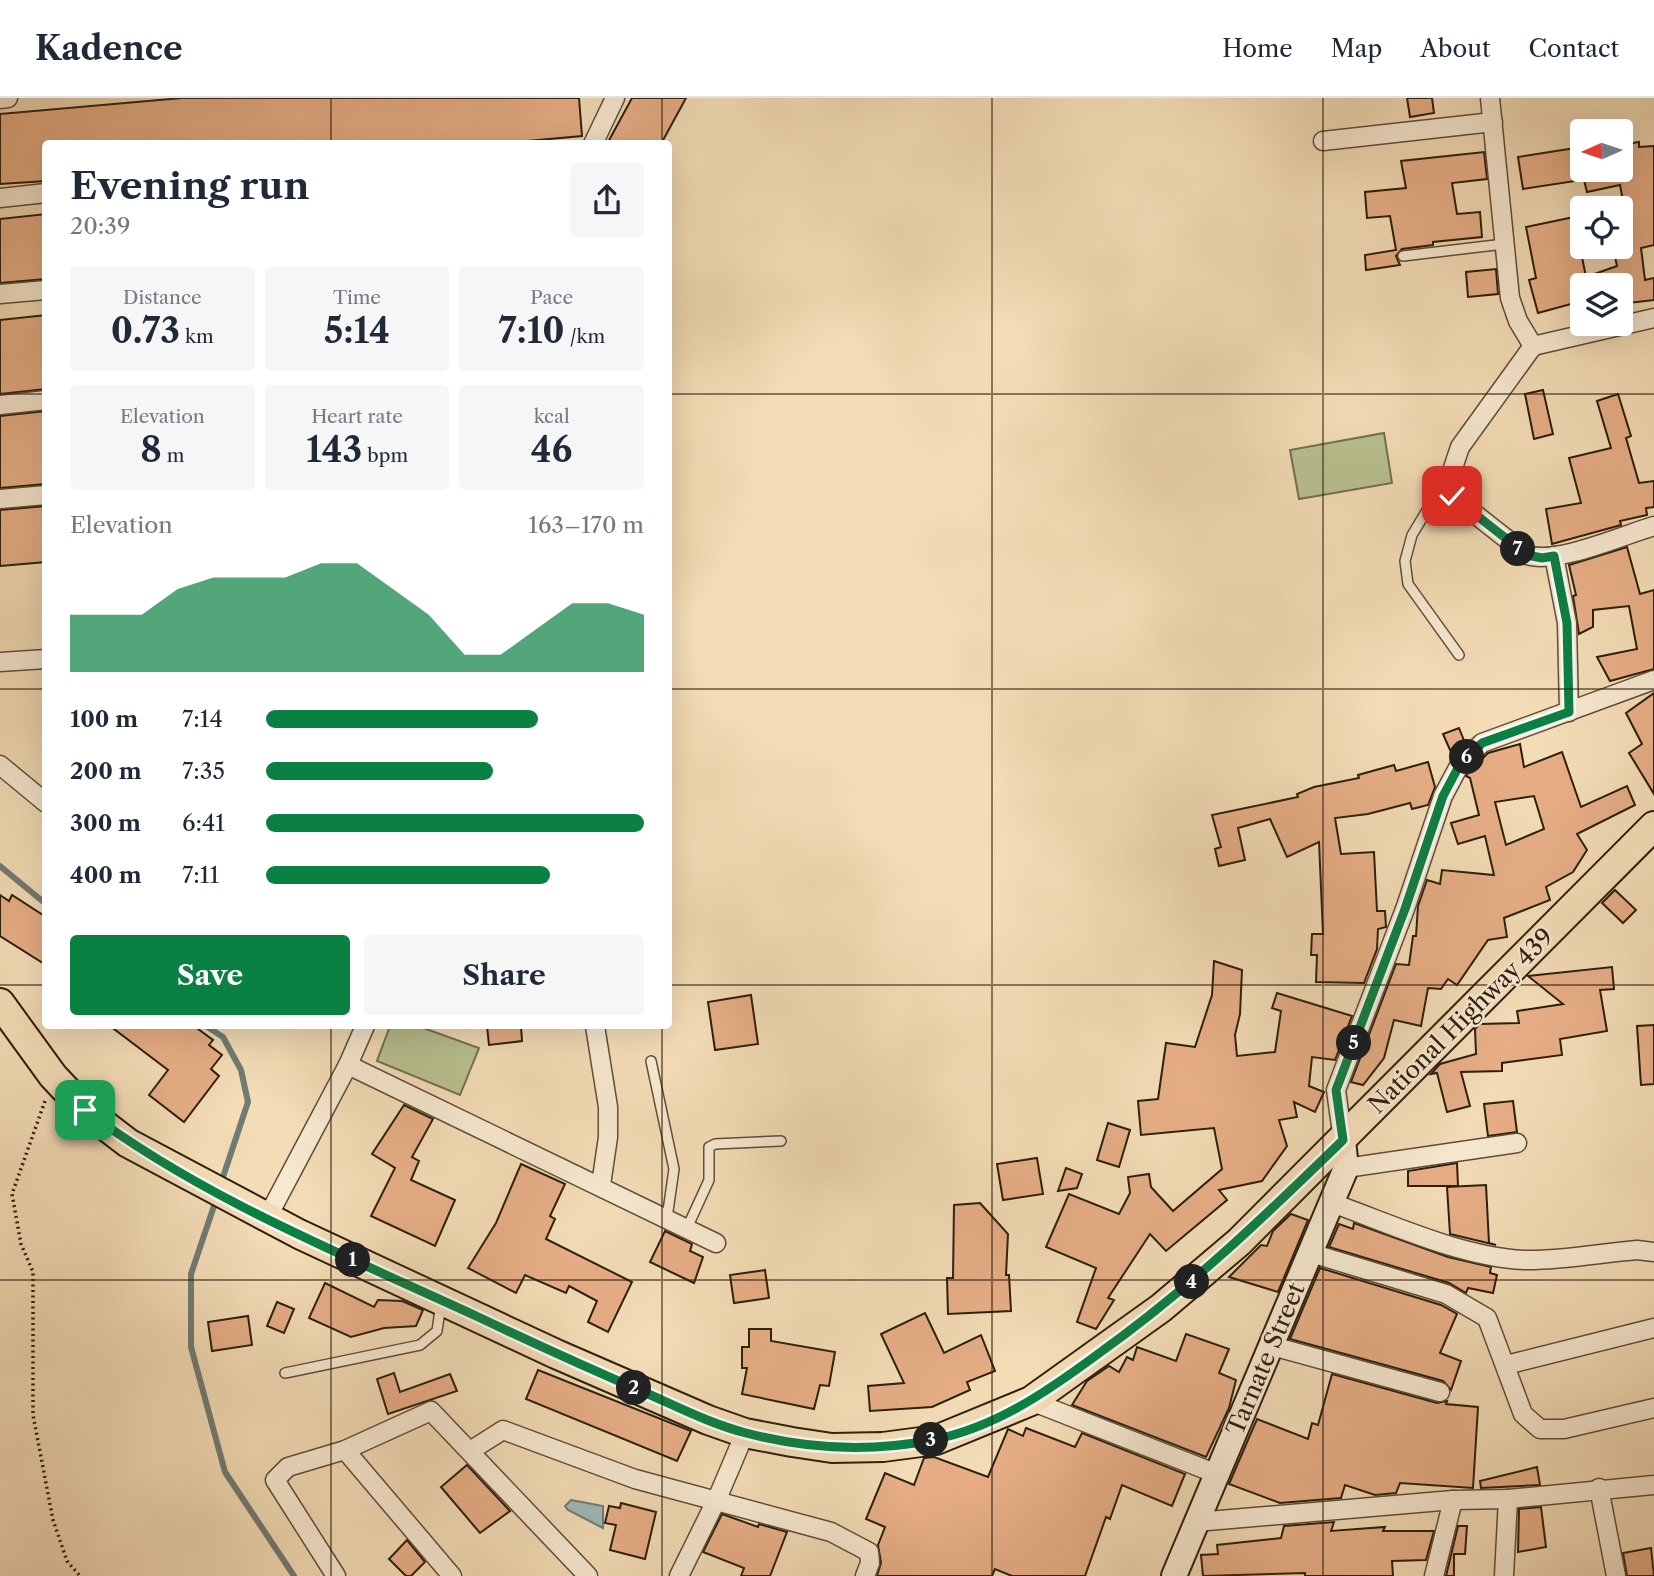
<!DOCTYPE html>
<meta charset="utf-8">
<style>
body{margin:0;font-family:"Libre Caslon Text",serif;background:#f6f6f7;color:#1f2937;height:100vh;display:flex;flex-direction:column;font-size:26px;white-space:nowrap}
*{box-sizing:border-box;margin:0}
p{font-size:23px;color:#747a83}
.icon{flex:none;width:38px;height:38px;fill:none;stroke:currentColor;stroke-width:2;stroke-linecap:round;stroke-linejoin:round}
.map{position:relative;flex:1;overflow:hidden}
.drawer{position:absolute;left:42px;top:42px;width:630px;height:889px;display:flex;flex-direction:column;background:#fff;border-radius:7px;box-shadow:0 7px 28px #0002}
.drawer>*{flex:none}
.needle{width:46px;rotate:267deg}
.buttons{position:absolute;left:1570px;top:21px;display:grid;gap:14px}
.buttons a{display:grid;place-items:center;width:63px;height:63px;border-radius:7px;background:#fff;box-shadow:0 7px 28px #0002;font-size:35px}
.pin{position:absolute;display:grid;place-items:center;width:60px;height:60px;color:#fff;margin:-30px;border-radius:14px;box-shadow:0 4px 10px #0006}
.km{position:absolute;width:35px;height:35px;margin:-18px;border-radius:50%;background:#222;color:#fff;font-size:19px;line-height:35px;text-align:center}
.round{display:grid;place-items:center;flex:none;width:74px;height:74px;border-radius:7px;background:#f6f6f7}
.summary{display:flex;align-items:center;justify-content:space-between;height:119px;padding:0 28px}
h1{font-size:38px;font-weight:800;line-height:52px}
.figures{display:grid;grid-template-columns:repeat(3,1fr);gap:10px;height:119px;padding:7px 28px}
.figures div{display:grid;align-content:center;border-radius:7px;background:#f6f6f7;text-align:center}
.figures b{font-size:35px;font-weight:800}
.figures small{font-size:19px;font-weight:400}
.figures p{font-size:19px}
.chart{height:196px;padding:14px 28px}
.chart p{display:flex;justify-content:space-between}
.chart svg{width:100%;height:126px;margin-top:7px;fill:#0b8043;opacity:.7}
.cta{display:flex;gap:14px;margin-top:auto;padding:14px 28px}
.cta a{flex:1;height:80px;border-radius:7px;background:#0b8043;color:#fff;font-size:28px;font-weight:800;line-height:80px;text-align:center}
.cta a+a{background:#f6f6f7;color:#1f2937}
ul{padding:0 28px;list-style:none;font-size:23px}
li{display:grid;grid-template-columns:112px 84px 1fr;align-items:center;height:52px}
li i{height:18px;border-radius:9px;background:#0b8043}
header{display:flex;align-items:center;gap:42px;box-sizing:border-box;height:98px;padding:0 35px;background:#fff;border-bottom:2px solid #e0e1e3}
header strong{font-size:33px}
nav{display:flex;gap:38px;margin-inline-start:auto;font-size:24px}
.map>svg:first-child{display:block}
.green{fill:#b8c190;stroke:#72704f;stroke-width:2}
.water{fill:#9fb9b8;stroke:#717b74;stroke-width:2}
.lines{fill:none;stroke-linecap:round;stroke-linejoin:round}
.stream{stroke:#717b74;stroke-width:6}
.building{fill:#e7ae86;stroke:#2d1f0e;stroke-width:2;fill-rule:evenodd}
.lane-casing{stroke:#5e4e38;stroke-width:12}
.street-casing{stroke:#5e4e38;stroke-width:21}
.secondary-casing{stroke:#2d1f0e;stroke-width:28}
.primary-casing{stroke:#2d1f0e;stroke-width:32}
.path{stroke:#2d1f0e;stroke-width:3.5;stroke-dasharray:2 3.5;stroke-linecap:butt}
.lane{stroke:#f7e8d0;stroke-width:9}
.street{stroke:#f7e8d0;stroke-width:18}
.secondary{stroke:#f7e8d0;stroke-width:24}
.primary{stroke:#f3dcb6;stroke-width:28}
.route-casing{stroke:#fff;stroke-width:14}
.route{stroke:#0b8043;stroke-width:9}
.grid{fill:none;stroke:#2d1f0e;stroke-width:2;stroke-opacity:0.55}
.labels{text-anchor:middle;stroke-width:5;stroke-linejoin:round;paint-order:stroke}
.street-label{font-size:24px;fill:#2d1f0e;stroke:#f7e8d0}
</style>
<header>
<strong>Kadence</strong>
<nav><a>Home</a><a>Map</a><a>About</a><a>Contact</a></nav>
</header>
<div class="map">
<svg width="1654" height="1478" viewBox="0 0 1654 1478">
<rect width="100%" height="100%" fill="#f3dcb6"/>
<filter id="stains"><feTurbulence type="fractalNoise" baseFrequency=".00286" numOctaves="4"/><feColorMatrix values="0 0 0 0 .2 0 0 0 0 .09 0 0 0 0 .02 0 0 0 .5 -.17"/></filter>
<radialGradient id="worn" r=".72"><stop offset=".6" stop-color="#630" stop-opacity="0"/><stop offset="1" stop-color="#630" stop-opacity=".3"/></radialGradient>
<!-- green -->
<g class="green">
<path d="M1384 335 1392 385 1299 401 1290 352Z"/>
<path d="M390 928H418L479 950 460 997 377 963Z"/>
</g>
<!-- water -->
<path class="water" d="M571 1402 603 1408V1430L568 1412 565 1408Z"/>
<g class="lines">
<!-- stream -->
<g class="stream">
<path d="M0 768 46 806"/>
<path d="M206 928 223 939 241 972 248 1004 221 1085"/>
<path d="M217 1099 191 1176V1249L225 1374 294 1478"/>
</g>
</g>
<!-- building -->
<g class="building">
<path d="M182 0H579L582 38 494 46H46V83L0 86V16Z"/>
<path d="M632 0H686L661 46H607Z"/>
<path d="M1407 0H1432L1434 15 1410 19Z"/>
<path d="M1639 44V49L1654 48V147L1641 150 1645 182 1654 180V202L1620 206V187H1582V203L1538 215 1529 182 1536 180 1526 129 1574 119 1586 179 1617 168 1613 149H1620V120L1626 119 1620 87 1587 94 1582 74V82L1523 91 1518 59 1582 49V72H1620V47Z"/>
<path d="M1484 54 1487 81 1452 85 1457 116 1480 114 1482 139 1433 144V147L1402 151 1396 158 1400 167 1366 172 1365 157 1396 152 1390 118 1367 120 1365 94 1406 90 1401 63Z"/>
<path d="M46 116V181L0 185V121Z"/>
<path d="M1496 171 1498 196 1468 199 1466 174Z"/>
<path d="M46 217V291L0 296V222Z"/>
<path d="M1543 292 1553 336 1534 341 1525 296Z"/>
<path d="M1618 296 1631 338 1626 340 1639 385 1654 383V409L1646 410 1647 417 1620 423 1621 427 1552 446 1546 411 1581 405 1569 360 1611 350 1597 303Z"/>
<path d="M46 313V386L0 390V318Z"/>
<path d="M46 408V464L0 468V412Z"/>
<path d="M1627 449 1640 496 1654 492V571L1610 583 1597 559 1637 551 1629 508 1593 512V529L1579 536 1573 498 1576 497 1569 467Z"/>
<path d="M1654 595V696L1629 655 1642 646 1626 615Z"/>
<path d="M1459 630 1465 645 1450 652 1443 636Z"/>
<path d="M1520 646 1524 669 1562 654 1581 709 1627 688 1635 707 1577 736 1587 752 1573 774 1546 789 1550 802 1504 820 1507 839 1488 842 1457 887 1448 881 1441 891 1428 890 1421 928 1394 922 1384 960 1363 987 1351 984 1396 866 1409 867 1413 838H1416L1418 808 1427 782 1440 786 1442 772 1494 777 1485 738 1458 746 1451 725 1479 717 1470 680 1466 678 1468 675 1488 655ZM1534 698 1544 731 1506 747 1495 704Z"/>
<path d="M1428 664 1435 689 1428 707 1412 711 1410 705 1368 716 1335 720 1341 756 1374 754 1377 813H1385L1386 829 1378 831 1377 851 1364 885 1316 884 1317 857H1311L1312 836H1323L1319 744 1287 759 1270 721 1238 730 1245 762 1219 768 1215 751 1221 749 1212 717 1298 699 1297 696 1314 689 1359 680 1358 677 1394 667 1396 673Z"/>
<path d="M1615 792 1636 812 1623 825 1602 805Z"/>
<path d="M0 797 9 803 12 797 46 819V867L0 838Z"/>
<path d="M1214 863 1242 872 1240 916 1235 937 1237 958 1275 954 1281 913 1272 910 1277 895 1352 918 1335 962 1312 959 1309 988 1324 994 1315 1014 1294 1004 1297 1019 1279 1022 1287 1048 1262 1083 1219 1092 1227 1102 1166 1153 1150 1136 1108 1200 1114 1202 1096 1231 1077 1224 1096 1170 1046 1149 1069 1096 1119 1116 1130 1095 1128 1079 1149 1076 1151 1089 1173 1113 1222 1071 1214 1030 1141 1037 1138 1003 1158 1001 1166 945 1195 949 1212 897Z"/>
<path d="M1612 869 1614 891 1600 892 1607 933 1560 941 1562 957 1502 965V973L1461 974 1470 1008 1447 1014 1437 975 1431 976 1440 966 1476 956 1475 931 1480 926 1519 925 1517 913 1563 906 1528 878Z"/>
<path d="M751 897 758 946 715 952 708 904Z"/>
<path d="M1654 927V986L1641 987 1637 928Z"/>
<path d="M110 928H194L213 942 209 947 222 957 211 971 219 978 184 1024 149 997 168 972Z"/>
<path d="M487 928H521L522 943 489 947Z"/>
<path d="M1513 1003 1517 1034 1488 1038 1484 1006Z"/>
<path d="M404 1007 433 1021 412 1059 419 1063 411 1082 455 1102 435 1148 371 1118 395 1070 372 1056Z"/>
<path d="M1108 1025 1130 1032 1119 1069 1097 1062Z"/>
<path d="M1037 1060 1043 1096 1003 1102 997 1066Z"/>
<path d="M1457 1065 1458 1088H1408V1073Z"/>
<path d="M521 1066 565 1086 550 1118 555 1121 546 1141 632 1184 608 1234 588 1224 597 1203 569 1188 566 1195 525 1177 516 1195 468 1170 496 1125Z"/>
<path d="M1066 1070 1082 1076 1077 1090 1058 1093Z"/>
<path d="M1486 1087 1489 1145 1496 1147 1450 1136 1447 1089Z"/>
<path d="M980 1105 1008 1136 1006 1177H1009L1011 1213 948 1216 947 1180H953L954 1107Z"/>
<path d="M1291 1116 1308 1122 1278 1194 1229 1179 1261 1147 1267 1148 1273 1133Z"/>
<path d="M1354 1125 1448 1159 1491 1169 1490 1175 1497 1177 1493 1195 1468 1190 1466 1195 1449 1185 1329 1149 1339 1126 1353 1131Z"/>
<path d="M665 1133 692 1146 690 1153 703 1159 694 1185 650 1164Z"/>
<path d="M1320 1170 1441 1207 1457 1216 1440 1255 1461 1263 1451 1292 1443 1283 1290 1241Z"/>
<path d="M765 1172 769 1200 734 1205 730 1177Z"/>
<path d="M325 1185 374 1209 378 1202 402 1203 423 1212 416 1228 384 1230 351 1239 309 1220Z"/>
<path d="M277 1204 294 1211 284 1235 267 1228Z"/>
<path d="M925 1215 944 1255 981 1237 995 1273 967 1284 970 1292 932 1309 870 1313 868 1288 904 1285 881 1236Z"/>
<path d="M248 1218 252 1247 212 1253 208 1224Z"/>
<path d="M749 1231H771V1243L835 1254 829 1288 820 1287 814 1311 742 1296 747 1270H742V1249H749Z"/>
<path d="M1186 1236 1229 1251 1219 1275 1236 1282 1229 1310 1206 1359 1072 1307 1087 1283 1109 1268 1119 1274 1127 1259 1133 1262 1137 1249 1176 1263Z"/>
<path d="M538 1272 691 1333 677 1363 526 1301Z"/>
<path d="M394 1275 400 1294 450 1276 457 1293 388 1316 377 1281Z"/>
<path d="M1332 1276 1437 1305 1447 1303 1446 1306 1478 1309 1473 1390 1400 1385 1396 1395 1375 1397 1345 1387 1341 1400 1280 1405 1229 1386 1257 1321 1308 1341 1312 1325 1318 1327Z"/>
<path d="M1026 1330 1075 1349 1082 1335 1185 1376 1172 1408 1122 1387 1110 1421 1106 1419 1085 1478H1012L995 1471 992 1478H877L881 1465 878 1447 885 1429 866 1421 885 1375 914 1387 924 1360 934 1359 988 1379 1008 1331 1023 1338Z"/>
<path d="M467 1367 510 1413 480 1435 441 1389Z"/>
<path d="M1537 1369 1540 1387 1481 1390 1480 1383Z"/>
<path d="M621 1405 656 1414 645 1461 610 1452 616 1427 605 1425 609 1408 620 1410Z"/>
<path d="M1541 1409 1546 1449 1518 1454 1519 1411Z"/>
<path d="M722 1416 758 1429 759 1426 787 1434 770 1478H741L744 1470 703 1454Z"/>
<path d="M1334 1424 1331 1433 1385 1429 1383 1433H1434L1426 1462 1392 1463 1393 1478H1305V1475L1203 1478 1201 1457 1218 1456 1217 1447 1281 1440 1284 1428Z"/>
<path d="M1458 1428H1467L1465 1456H1454V1478H1446Z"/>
<path d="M407 1442 425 1464 411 1478H406L389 1461Z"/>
<path d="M1651 1450 1654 1478H1627L1623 1455Z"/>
</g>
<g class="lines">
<defs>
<g id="lane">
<path d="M1403 158 1504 146"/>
<path d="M1452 398 1429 409 1412 437 1405 463 1408 486 1459 557"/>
<path d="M651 963 674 1071 667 1120"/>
<path d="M687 1130 709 1082V1049L715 1046 781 1043"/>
<path d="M285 1275 420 1247 437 1233 441 1205"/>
</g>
<g id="street">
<path d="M1490 0 1510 200 1518 223 1533 248 1654 220"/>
<path d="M0 1 8 0"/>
<path d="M1323 43 1493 24"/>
<path d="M593 46 615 0"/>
<path d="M0 100 46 95"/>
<path d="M0 196 46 192"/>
<path d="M1533 248 1460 349 1451 376 1452 398 1527 457C1556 467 1623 437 1654 428"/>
<path d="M0 307 46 302"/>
<path d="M0 401 46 397"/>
<path d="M1554 458 1567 525 1569 614"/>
<path d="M0 564 46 561"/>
<path d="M0 667 46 705"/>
<path d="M595 928 608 1009V1039L601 1087"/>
<path d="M348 967 716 1145"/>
<path d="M1343 1043 1336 992 1405 811 1443 698 1459 668 1482 645 1654 582"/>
<path d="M1346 1070 1517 1045"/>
<path d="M1332 1105C1391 1126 1461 1159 1524 1162 1561 1163 1600 1155 1637 1152L1654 1154"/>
<path d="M267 1120 348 967 365 928"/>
<path d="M1311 1155 1446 1196 1487 1220 1523 1316 1540 1331H1564L1654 1310"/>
<path d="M1272 1248 1440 1294"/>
<path d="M1506 1267 1654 1230"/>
<path d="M1031 1303 1217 1376"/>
<path d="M345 1352 452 1478"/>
<path d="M470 1353 503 1332 635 1381 831 1434 869 1454 870 1465 865 1478"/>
<path d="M1599 1390 1616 1478"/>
<path d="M1196 1424 1453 1402 1508 1401"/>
<path d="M336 1478 275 1382 288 1369 345 1352 431 1313 588 1478"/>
<path d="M679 1478 717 1401 745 1335"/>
<path d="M1434 1478 1453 1402"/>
<path d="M1504 1478 1508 1401 1654 1387"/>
</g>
<path id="secondary" d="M1174 1478 1346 1070 1343 1043"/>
<path id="primary" d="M0 905 53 978 85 1012 128 1045 299 1136 556 1256 708 1322 745 1335 792 1344 832 1350 883 1349 936 1342 1031 1303 1161 1210 1239 1144 1654 728"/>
</defs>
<!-- lane casing -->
<use href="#lane" class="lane-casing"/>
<!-- street casing -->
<use href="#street" class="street-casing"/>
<!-- secondary casing -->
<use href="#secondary" class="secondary-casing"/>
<!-- primary casing -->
<use href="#primary" class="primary-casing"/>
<!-- path -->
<path class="path" d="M45 1003 12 1096 21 1146 33 1174V1317L53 1422 67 1463 80 1478"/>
<!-- lane -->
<use href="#lane" class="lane"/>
<!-- street -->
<use href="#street" class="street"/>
<!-- secondary -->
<use href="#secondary" class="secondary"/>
<!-- primary -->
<use href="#primary" class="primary"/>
</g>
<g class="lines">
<defs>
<path id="route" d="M85 1012C202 1100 342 1156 474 1217 531 1244 588 1270 646 1295 678 1309 711 1326 746 1335 807 1351 871 1354 932 1342 995 1330 1048 1293 1098 1256 1189 1191 1263 1120 1343 1042L1336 992 1405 811 1443 698 1459 668 1482 645 1569 614 1567 525 1554 458 1542 460 1527 457 1452 398"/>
</defs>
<!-- route casing -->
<use href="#route" class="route-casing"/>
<!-- route -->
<use href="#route" class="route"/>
</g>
<!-- grid -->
<path class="grid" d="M331 0V46M662 0V46M992 0V1478M1323 0V1478M0 296H46M668 296H1654M0 591H46M668 591H1654M0 887H46M668 887H1654M331 928V1478M662 928V1478M0 1182H1654"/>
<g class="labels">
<!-- street labels -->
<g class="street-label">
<text transform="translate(1461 923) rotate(-45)" y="8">National Highway 439</text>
<text transform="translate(1266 1261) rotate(-67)" y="8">Tarnate Street</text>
</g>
</g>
<rect width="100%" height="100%" filter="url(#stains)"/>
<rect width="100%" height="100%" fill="url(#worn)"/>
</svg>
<div class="buttons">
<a><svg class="needle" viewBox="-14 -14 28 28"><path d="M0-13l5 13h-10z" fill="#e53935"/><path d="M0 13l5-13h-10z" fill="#747a83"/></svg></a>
<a><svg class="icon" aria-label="locate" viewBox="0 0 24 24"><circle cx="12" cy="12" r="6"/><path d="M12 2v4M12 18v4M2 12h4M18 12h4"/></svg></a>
<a><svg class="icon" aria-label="layers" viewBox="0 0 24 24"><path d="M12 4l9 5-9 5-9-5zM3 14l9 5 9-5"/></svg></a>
</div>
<div class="pin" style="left:85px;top:1012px;background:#1e9e55"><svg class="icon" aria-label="arrive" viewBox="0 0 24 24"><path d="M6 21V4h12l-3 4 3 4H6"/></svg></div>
<div class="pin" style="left:1452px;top:398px;background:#d93025"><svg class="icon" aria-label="check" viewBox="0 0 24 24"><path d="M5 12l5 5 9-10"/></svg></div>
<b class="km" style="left:353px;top:1162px">1</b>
<b class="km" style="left:634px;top:1290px">2</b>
<b class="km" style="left:931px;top:1342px">3</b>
<b class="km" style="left:1192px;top:1184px">4</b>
<b class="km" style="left:1354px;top:945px">5</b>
<b class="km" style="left:1467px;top:659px">6</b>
<b class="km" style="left:1518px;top:451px">7</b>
<section class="drawer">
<div class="summary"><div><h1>Evening run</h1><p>20:39</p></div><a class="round"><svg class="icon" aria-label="share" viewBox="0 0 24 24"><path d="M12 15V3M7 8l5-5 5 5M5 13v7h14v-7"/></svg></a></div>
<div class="figures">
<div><p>Distance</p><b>0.73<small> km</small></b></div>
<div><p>Time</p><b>5:14</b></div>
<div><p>Pace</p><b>7:10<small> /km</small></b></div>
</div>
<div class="figures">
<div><p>Elevation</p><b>8<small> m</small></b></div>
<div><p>Heart rate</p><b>143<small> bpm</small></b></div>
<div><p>kcal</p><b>46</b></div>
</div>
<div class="chart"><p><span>Elevation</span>163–170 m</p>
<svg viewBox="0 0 160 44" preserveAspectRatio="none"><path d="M0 44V24L10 24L20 24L30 15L40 11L50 11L60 11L70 6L80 6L90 15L100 24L110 38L120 38L130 29L140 20L150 20L160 24V44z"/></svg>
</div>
<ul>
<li><b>100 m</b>7:14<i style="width:72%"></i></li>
<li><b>200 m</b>7:35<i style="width:60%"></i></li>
<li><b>300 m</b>6:41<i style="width:100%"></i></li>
<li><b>400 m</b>7:11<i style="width:75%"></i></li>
</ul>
<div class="cta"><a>Save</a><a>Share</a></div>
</section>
</div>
